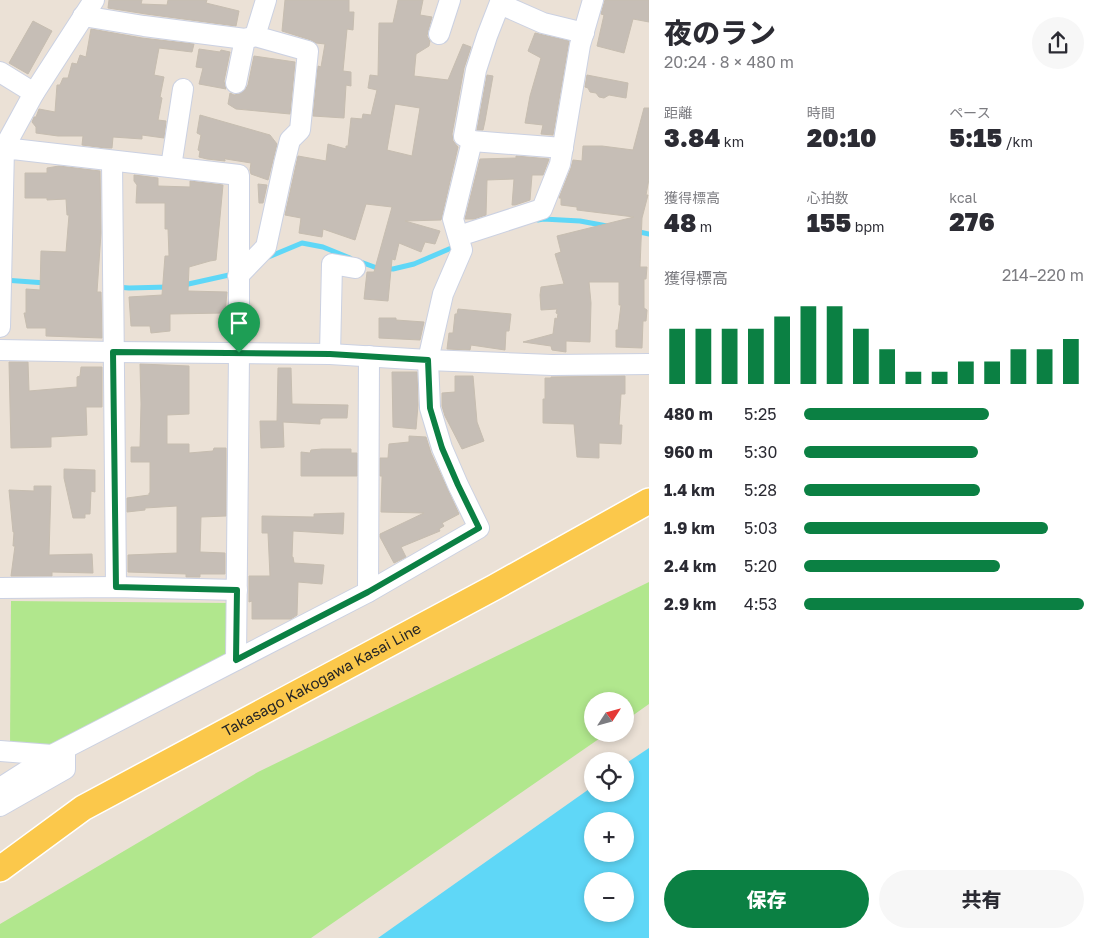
<!DOCTYPE html>
<html lang="ja">
<meta charset="utf-8">
<style>
body{margin:0;font-family:"Golos Text","Noto Sans JP",sans-serif;background:#f7f7f7;color:#2b2b33;height:100vh;display:flex;flex-direction:column;font-size:19px;white-space:nowrap}
*{box-sizing:border-box;margin:0}
p{font-size:16px;color:#7c7c81}
.icon{flex:none;width:28px;height:28px;fill:none;stroke:currentColor;stroke-width:2;stroke-linecap:round;stroke-linejoin:round}
.map{position:relative;flex:1;overflow:hidden}
.details{display:flex;flex-direction:column;background:#fff;width:450px}
.details>*{flex:none}
.needle{width:32px;rotate:54deg}
.controls{position:absolute;left:584px;top:692px;display:grid;gap:10px}
.controls a{display:grid;place-items:center;width:50px;height:50px;border-radius:50%;background:#fff;box-shadow:0 2px 8px #0003;font-size:25px}
.pin{position:absolute;display:grid;place-items:center;width:42px;height:42px;color:#fff;margin:-51px -21px;border-radius:50% 50% 50% 0;rotate:-45deg;box-shadow:0 0 5px #0007}
.pin .icon{rotate:45deg}
.round{display:grid;place-items:center;flex:none;width:52px;height:52px;border-radius:26px;background:#f7f7f7}
.head{display:flex;align-items:center;justify-content:space-between;height:85px;padding:0 15px}
h1{font-size:28px;font-weight:800;line-height:38px}
.stats{display:grid;grid-template-columns:repeat(3,1fr);gap:8px;height:85px;padding:5px 15px}
.stats div{display:grid;align-content:center}
.stats b{font-size:25px;font-weight:800}
.stats small{font-size:14px;font-weight:400}
.stats p{font-size:14px}
.chart{height:140px;padding:10px 15px}
.chart p{display:flex;justify-content:space-between}
.chart svg{width:100%;height:90px;margin-top:5px;stroke:#0b8043;stroke-width:6}
.cta{display:flex;gap:10px;margin-top:auto;padding:10px 15px}
.cta a{flex:1;height:58px;border-radius:30px;background:#0b8043;color:#fff;font-size:20px;font-weight:800;line-height:58px;text-align:center}
.cta a+a{background:#f7f7f7;color:#2b2b33}
ul{padding:0 15px;list-style:none;font-size:16px}
li{display:grid;grid-template-columns:80px 60px 1fr;align-items:center;height:38px}
li i{height:12px;border-radius:6px;background:#0b8043}
main{display:flex;flex:1;min-height:0}
.map>svg:first-child{display:block}
.green{fill:#b1e78d}
.water{fill:#5fd7f7;fill-rule:evenodd}
.lines{fill:none;stroke-linecap:round;stroke-linejoin:round}
.stream{stroke:#5fd7f7;stroke-width:5}
.building{fill:#c6beb6;stroke:#c6bdb0;fill-rule:evenodd}
.minor-casing{stroke:#cbd1e2;stroke-width:22}
.major-casing{stroke:#fff;stroke-width:28}
.minor{stroke:#fff;stroke-width:20}
.major{stroke:#fbc84b;stroke-width:25}
.route-casing{stroke:#fff;stroke-width:10}
.route{stroke:#0b8043;stroke-width:6}
.labels{text-anchor:middle;stroke-width:4.5;stroke-linejoin:round;paint-order:stroke}
.street-label{font-size:15px;fill:#262626;stroke:#fff}
</style>
<main>
<div class="map">
<svg width="649" height="938" viewBox="0 0 649 938">
<rect width="100%" height="100%" fill="#ebe1d6"/>
<!-- green -->
<g class="green">
<path d="M649 582V704L625 721V701H592V734H606L311 938H0V924L258 772Z"/>
<path d="M11 601 227 603 225 658 53 746 10 745Z"/>
</g>
<!-- water -->
<path class="water" d="M649 748V938H378L592 787V794H625V764ZM592 821H625V854H592ZM592 881H625V914H592Z"/>
<g class="lines">
<!-- stream -->
<g class="stream">
<path d="M538 220 543 219 580 221 607 226"/>
<path d="M635 231 649 234"/>
<path d="M266 258 302 243 323 247 350 258"/>
<path d="M358 261 377 268 393 269 414 264 456 246"/>
<path d="M4 280 46 283"/>
<path d="M184 285 229 275 234 273"/>
<path d="M117 287 129 288 168 287"/>
</g>
</g>
<!-- building -->
<g class="building">
<path d="M109 0H142L141 4 167 5 168 0H207L206 3 239 11 236 26 146 14 108 8Z"/>
<path d="M285 0H349V12H354L353 30 347 29 343 71 351 72V86L346 85 344 118 313 116 318 66 321 67 325 44 316 43 311 40 282 31Z"/>
<path d="M398 0H423L420 15 432 17 428 31 427 36 430 41 429 46 416 54 414 76 448 80 463 44 471 47 464 68 452 134 453 141 458 147 441 220 405 221 440 231 435 244 425 242 421 252 399 243 395 260 392 259 388 301 364 299 367 272H374L392 207 366 204 355 240 323 229 322 237 299 233 301 218 285 215 298 156 326 161 328 144 346 149V146H348L351 118 362 119 363 114 371 115 377 90 368 88 370 75 378 76 379 23H393ZM395 104 420 108 412 156 387 150Z"/>
<path d="M605 0H649V22L633 19 624 53 597 46 604 15 601 14Z"/>
<path d="M33 21 52 31 28 74 9 63Z"/>
<path d="M91 29 142 38 194 44 192 52 159 48 154 75 164 77 160 97 162 98 158 120 166 121 164 138 142 135V139L113 137 112 148H106L82 145 83 136H58L36 133V127L32 122 34 117H36L39 109 55 112 57 85H60L63 78H68L72 63 77 64 80 55 86 57Z"/>
<path d="M535 33 569 41 553 135 541 134 543 125 525 123 530 96 541 58 528 51Z"/>
<path d="M199 49 220 52 221 50 230 52 224 81 225 86 226 89 199 84 203 68 196 67Z"/>
<path d="M254 56 295 62 290 114 236 109 228 104 230 93 234 95 239 94 245 90 248 85Z"/>
<path d="M487 75 493 76 485 121 483 130H477Z"/>
<path d="M587 75 628 83 626 98 609 95 604 98 599 97 596 93 590 92 588 88 585 87Z"/>
<path d="M644 108H649V179L646 195H648L642 218 640 267H647L646 279H644V308L647 310 646 321H643L642 348 616 347V330H618L621 305H619V282H589L591 303 590 342 566 341V352L552 350 551 346 523 342 553 334 555 318 557 319 558 314 556 313 557 309 541 310 540 295 541 287 564 284 555 254 561 252 557 236 634 217 577 210V207L561 205V198H559L571 168 573 160 582 161 583 146H602L633 150Z"/>
<path d="M200 115 270 135 277 144 268 180 251 174 250 170 251 163 226 159 225 158V161L207 159 199 157 200 151 198 150 201 135 197 133Z"/>
<path d="M516 156 549 159 543 175H532L530 200 515 205H512L514 179 487 180 486 215 474 219H465L480 159 516 158Z"/>
<path d="M59 166 100 171 101 233 97 292H101L102 338 46 336V328H27L24 313H26V289L40 290 41 251 66 252 69 215H67L66 199 47 200V198H25V173H47V168Z"/>
<path d="M134 175 158 178V186L190 187V181L223 185 216 260 210 261 189 267 188 291 227 292 225 313 170 314V331L151 333 150 326H131L129 297 162 295 165 256H169L168 229H165V203H136L137 185 134 181Z"/>
<path d="M258 184 267 185 263 203H259Z"/>
<path d="M458 309 511 314 509 331H506L505 350 471 345 470 350 447 349 449 333H453L455 314H457Z"/>
<path d="M379 318H396V320L424 322 420 340 379 338Z"/>
<path d="M9 362H28L29 391 77 387V377L80 376 81 367H102V407H86L87 435 51 437V447L11 448Z"/>
<path d="M140 364 189 366V414L167 415V444H189V453L213 451 214 448H226V516L201 517 200 552 225 553V574H200V577H186V574L128 572V555L177 553V506L145 508V510L127 512V498L149 495V493H150V462H131V447H140L141 404Z"/>
<path d="M278 368H291L292 404 348 405 347 418H322V419H320V424L283 422 284 447 261 448 260 421H277Z"/>
<path d="M392 372H417L418 405 416 429 393 427Z"/>
<path d="M455 376H473L477 422 484 441 462 449 445 416 442 406V393L455 392Z"/>
<path d="M625 376V394H621L619 425H622L621 444 599 443V458L577 457 574 424 543 423V399H545V378H551V377Z"/>
<path d="M409 436 426 437 431 453 459 514 442 523 444 526 439 529 440 531 401 547 406 557 394 563 380 537V534L424 513 381 512 382 478V476H380V458H388L389 444 409 442Z"/>
<path d="M322 449H351V453H357V476H301V452L310 453 311 450Z"/>
<path d="M64 469 95 470V492L91 491 90 514H85V518H73L64 478Z"/>
<path d="M34 486H51L49 555 92 554 93 573 52 572V576H11L15 546H13L14 532H13L9 490 34 491Z"/>
<path d="M344 513 343 534 293 531 292 557H293L294 563 324 565 322 584 298 582 297 615 291 619H252V601L249 602V576H270L268 533H262V516L314 517V514Z"/>
</g>
<g class="lines">
<defs>
<g id="minor">
<path d="M500 4 543 23 584 33"/>
<path d="M83 16 144 26 245 39 255 36"/>
<path d="M439 34 450 0"/>
<path d="M0 72 34 93"/>
<path d="M236 83 245 39"/>
<path d="M472 141 563 148"/>
<path d="M4 148 34 93 94 0"/>
<path d="M112 161 116 587"/>
<path d="M171 167 183 89"/>
<path d="M459 236 542 209 560 164 580 45 593 0"/>
<path d="M238 276 266 247 284 164 290 140 300 130 308 51 255 36 266 0"/>
<path d="M0 327 4 148 239 175V353L236 660"/>
<path d="M0 350 113 352 330 354 428 360 552 365 649 364"/>
<path d="M330 354 332 264 355 268"/>
<path d="M0 588 116 587 237 590"/>
<path d="M368 592 369 356"/>
<path d="M0 751 52 755"/>
<path d="M0 788 52 755 368 592 479 528 458 485 442 448 430 408 428 360 443 294 462 250 453 219 472 141 464 136 476 70 487 36 501 0"/>
<path d="M0 806 65 769V749"/>
</g>
<g id="major">
<path id="s1" d="M0 869 83 808 495 587 649 501"/>
</g>
</defs>
<!-- minor casing -->
<use href="#minor" class="minor-casing"/>
<!-- major casing -->
<use href="#major" class="major-casing"/>
<!-- minor -->
<use href="#minor" class="minor"/>
<!-- major -->
<use href="#major" class="major"/>
</g>
<g class="lines">
<defs>
<path id="route" d="M113 352 330 354 428 360 430 408 442 448 458 485 479 528 368 592 236 660 237 590 116 587Z"/>
</defs>
<!-- route casing -->
<use href="#route" class="route-casing"/>
<!-- route -->
<use href="#route" class="route"/>
</g>
<g class="labels">
<!-- street labels -->
<g class="street-label">
<text dy="5" stroke="none"><textPath href="#s1" startOffset="374">Takasago Kakogawa Kasai Line</textPath></text>
</g>
</g>
</svg>
<div class="controls">
<a><svg class="needle" viewBox="-14 -14 28 28"><path d="M0-13l5 13h-10z" fill="#e53935"/><path d="M0 13l5-13h-10z" fill="#7c7c81"/></svg></a>
<a><svg class="icon" aria-label="locate" viewBox="0 0 24 24"><circle cx="12" cy="12" r="6"/><path d="M12 2v4M12 18v4M2 12h4M18 12h4"/></svg></a>
<a>+</a>
<a>−</a>
</div>
<div class="pin" style="left:239px;top:353px;background:#1e9e55"><svg class="icon" aria-label="arrive" viewBox="0 0 24 24"><path d="M6 21V4h12l-3 4 3 4H6"/></svg></div>
</div>
<section class="details">
<div class="head"><div><h1>夜のラン</h1><p>20:24 · 8 × 480 m</p></div><a class="round"><svg class="icon" aria-label="share" viewBox="0 0 24 24"><path d="M12 15V3M7 8l5-5 5 5M5 13v7h14v-7"/></svg></a></div>
<div class="stats">
<div><p>距離</p><b>3.84<small> km</small></b></div>
<div><p>時間</p><b>20:10</b></div>
<div><p>ペース</p><b>5:15<small> /km</small></b></div>
</div>
<div class="stats">
<div><p>獲得標高</p><b>48<small> m</small></b></div>
<div><p>心拍数</p><b>155<small> bpm</small></b></div>
<div><p>kcal</p><b>276</b></div>
</div>
<div class="chart"><p><span>獲得標高</span>214–220 m</p>
<svg viewBox="0 0 160 44" preserveAspectRatio="none"><path d="M5 44V17M15 44V17M25 44V17M35 44V17M45 44V11M55 44V6M65 44V6M75 44V17M85 44V27M95 44V38M105 44V38M115 44V33M125 44V33M135 44V27M145 44V27M155 44V22"/></svg>
</div>
<ul>
<li><b>480 m</b>5:25<i style="width:66%"></i></li>
<li><b>960 m</b>5:30<i style="width:62%"></i></li>
<li><b>1.4 km</b>5:28<i style="width:63%"></i></li>
<li><b>1.9 km</b>5:03<i style="width:87%"></i></li>
<li><b>2.4 km</b>5:20<i style="width:70%"></i></li>
<li><b>2.9 km</b>4:53<i style="width:100%"></i></li>
</ul>
<div class="cta"><a>保存</a><a>共有</a></div>
</section>
</main>
